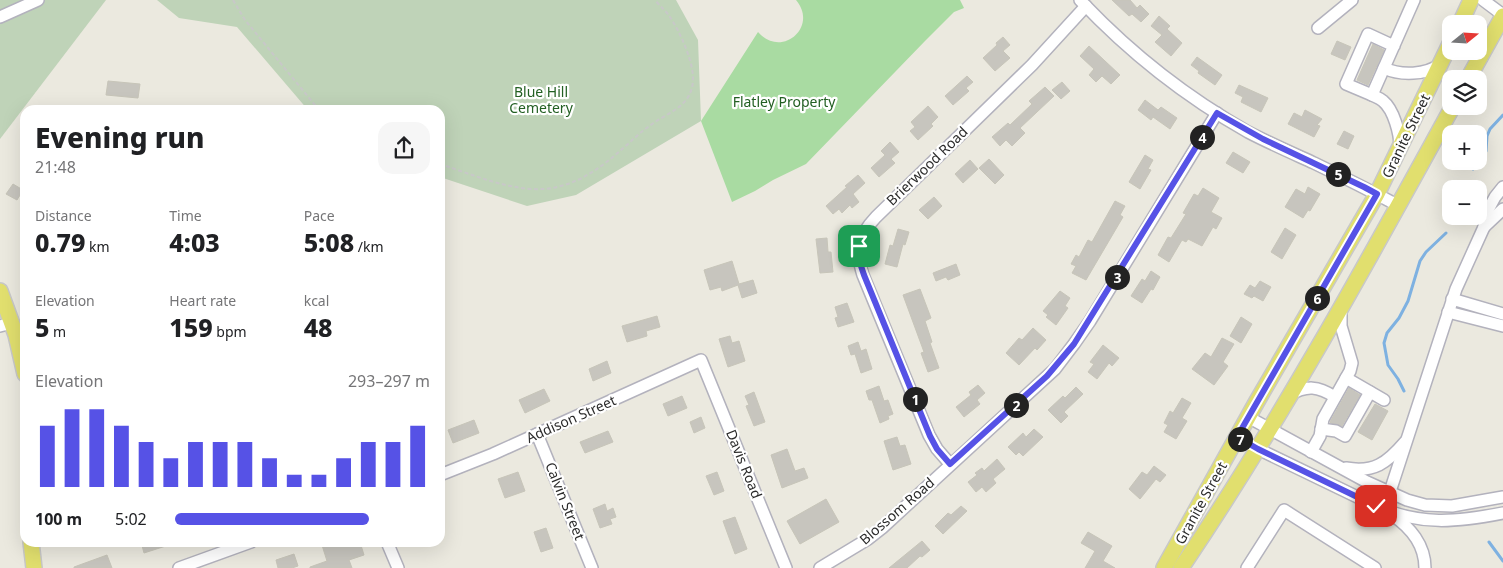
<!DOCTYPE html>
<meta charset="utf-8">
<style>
body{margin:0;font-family:"Noto Sans",sans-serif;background:#f6f6f6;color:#202124;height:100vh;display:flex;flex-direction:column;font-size:19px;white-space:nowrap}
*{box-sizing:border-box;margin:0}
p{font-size:16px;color:#757577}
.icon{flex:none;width:28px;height:28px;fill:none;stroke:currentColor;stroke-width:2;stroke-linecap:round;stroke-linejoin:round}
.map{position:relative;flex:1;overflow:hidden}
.side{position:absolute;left:20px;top:105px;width:425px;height:442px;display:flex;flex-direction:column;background:#fff;border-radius:15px;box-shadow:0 5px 20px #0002}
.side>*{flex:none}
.needle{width:32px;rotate:72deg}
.tools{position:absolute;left:1442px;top:15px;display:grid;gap:10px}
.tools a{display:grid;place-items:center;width:45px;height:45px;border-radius:10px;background:#fff;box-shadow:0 5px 20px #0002;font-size:25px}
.pin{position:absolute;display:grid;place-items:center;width:42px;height:42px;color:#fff;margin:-21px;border-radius:10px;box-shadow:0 2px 8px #0006}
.km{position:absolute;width:25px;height:25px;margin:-12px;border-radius:50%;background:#222;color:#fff;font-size:14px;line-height:25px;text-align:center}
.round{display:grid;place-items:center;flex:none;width:52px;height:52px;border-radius:15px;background:#f6f6f6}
.head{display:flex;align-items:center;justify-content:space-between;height:85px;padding:0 15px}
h1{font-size:28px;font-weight:800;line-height:38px}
.figures{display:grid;grid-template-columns:repeat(3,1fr);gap:8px;height:85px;padding:5px 15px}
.figures div{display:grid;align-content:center}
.figures b{font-size:25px;font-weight:800}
.figures small{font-size:14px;font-weight:400}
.figures p{font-size:14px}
.chart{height:140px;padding:10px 15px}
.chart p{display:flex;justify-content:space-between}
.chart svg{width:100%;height:90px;margin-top:5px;stroke:#5652e6;stroke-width:6}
ul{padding:0 15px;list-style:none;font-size:16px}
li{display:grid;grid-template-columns:80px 60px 1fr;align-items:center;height:38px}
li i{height:12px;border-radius:6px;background:#5652e6}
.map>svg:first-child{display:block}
.green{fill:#a9dba2}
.cemetery{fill:#bfd3b8}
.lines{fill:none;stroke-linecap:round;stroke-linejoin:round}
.stream{stroke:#7eb1e1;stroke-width:3}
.building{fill:#c7c5be;stroke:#c7c5b9}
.minor-casing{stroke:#b3b2bd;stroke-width:14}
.major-casing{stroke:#c8c8c8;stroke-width:18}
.path{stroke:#c8c8c8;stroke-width:2;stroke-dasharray:4 2.5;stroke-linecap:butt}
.minor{stroke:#fff;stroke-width:11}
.major{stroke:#e1df6e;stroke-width:15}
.route-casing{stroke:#fff;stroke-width:10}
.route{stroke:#5652e6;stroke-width:6}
.labels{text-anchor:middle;stroke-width:4.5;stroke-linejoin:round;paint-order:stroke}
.park-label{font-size:14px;fill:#236023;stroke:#fff}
.street-label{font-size:14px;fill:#2b2b2b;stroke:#fff}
</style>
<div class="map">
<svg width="1503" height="568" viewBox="0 0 1503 568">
<rect width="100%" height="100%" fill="#ebe9df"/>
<!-- green -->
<path class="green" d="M796 0H960L964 8 954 12 925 41 806 164 773 180 755 191 732 202 701 121 758 32C781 59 819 27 796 0Z"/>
<!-- cemetery -->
<g class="cemetery">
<path d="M0 0H106L0 139Z"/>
<path d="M157 0H676L698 40 701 121 576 195 527 206 440 177V110H308L237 27 179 18Z"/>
</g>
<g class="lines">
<!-- stream -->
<g class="stream">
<path d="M1473 169 1486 151 1487 136 1490 129 1503 115"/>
<path d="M1404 391 1398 379 1388 365 1384 343 1387 333 1399 318 1408 301 1420 261 1426 252 1446 233"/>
<path d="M1489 542 1503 561"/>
</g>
</g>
<!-- building -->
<g class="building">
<path d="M1112 0H1130L1137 8 1140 5 1149 14 1141 22 1132 14 1129 16Z"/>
<path d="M1159 16 1170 26 1167 29 1182 43 1171 56 1155 42 1162 35 1151 26Z"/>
<path d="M1003 37 1010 45 1003 51 1010 58 995 71 983 58 997 45 996 43Z"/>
<path d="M1337 41 1351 47 1345 60 1331 54Z"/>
<path d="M1373 44 1384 50 1368 85 1357 80Z"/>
<path d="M1089 46 1120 75 1111 84 1102 76 1096 82 1089 75 1094 69 1080 56Z"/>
<path d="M1197 57 1222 75 1215 85 1198 73 1199 71 1191 65Z"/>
<path d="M967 76 973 82 966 88 969 91 953 105 945 96Z"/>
<path d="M108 81 140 84 138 98 106 95Z"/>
<path d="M1062 82 1070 91 1061 99 1052 90Z"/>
<path d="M1239 85 1268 98 1261 112 1241 102 1243 97 1235 93Z"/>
<path d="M1045 87 1054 96 1020 128 1025 133 1012 146 1006 140 1000 146 992 137 1008 123 1010 125 1032 104 1029 101Z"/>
<path d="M1145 100 1158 110 1161 107 1177 118 1170 129 1153 117 1151 120 1138 110Z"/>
<path d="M928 106 938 117 931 124 933 126 918 140 910 131 915 127 911 122Z"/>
<path d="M1305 110 1322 119 1317 125 1320 126 1314 137 1288 124 1294 113 1302 117Z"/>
<path d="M1344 131 1354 136 1348 149 1337 144Z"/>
<path d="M890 142 899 152 891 159 895 163 879 177 871 168 885 155 881 151Z"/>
<path d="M1233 152 1250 162 1243 173 1226 163Z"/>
<path d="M1145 155 1153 160 1148 169 1151 170 1140 189 1129 182Z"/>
<path d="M989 159 1004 175 995 184 979 168Z"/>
<path d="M970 160 978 169 963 183 955 174Z"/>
<path d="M858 175 865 183 853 194 859 202 852 208 850 205 842 213 839 209 833 214 826 206 847 187 845 186Z"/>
<path d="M13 184 23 190 17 200 6 194Z"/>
<path d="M1308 187 1320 194 1310 211 1308 210 1303 218 1285 207 1296 189 1305 194Z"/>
<path d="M1203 188 1219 198 1211 212 1222 218 1216 229 1213 227 1202 246 1188 239 1186 242 1182 240 1169 262 1158 255 1168 237 1171 238 1186 214 1183 213 1194 194 1198 196Z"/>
<path d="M934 197 942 206 928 219 919 210Z"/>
<path d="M1115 201 1125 206 1120 215 1123 217 1086 280 1072 273 1076 266 1071 264 1076 255 1079 257 1088 240 1092 242Z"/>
<path d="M1285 228 1296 235 1282 259 1271 252Z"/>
<path d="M898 229 909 232 905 245 903 244 897 267 885 264 890 245 893 246Z"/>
<path d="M827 238 828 252H831L833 272 820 273 816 239Z"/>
<path d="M732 261 739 284 753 280 757 293 742 298 738 285 722 291 721 287 710 290 704 270Z"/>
<path d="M956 264 960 275 948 280 946 277 936 281 933 273Z"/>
<path d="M1151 271 1160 277 1153 290 1151 289 1142 303 1131 296 1142 279 1145 281Z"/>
<path d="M1260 281 1271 287 1263 301 1254 296 1252 298 1244 294 1250 285 1255 288Z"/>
<path d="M920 289 931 318 925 321 932 342 930 343 939 368 928 372 921 353 924 352 903 295Z"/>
<path d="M1060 291 1070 298 1065 306 1068 308 1056 325 1046 317 1048 315 1043 311Z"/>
<path d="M847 303 854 322 838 327 835 318 838 317 835 307Z"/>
<path d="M657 316 660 327 646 331 647 336 627 342 622 326Z"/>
<path d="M1241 317 1252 324 1241 343 1230 336Z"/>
<path d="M1033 328 1046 340 1037 350 1035 348 1019 365 1006 353 1019 338 1022 340Z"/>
<path d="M730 336 732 343 739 341 745 361 728 367 719 339Z"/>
<path d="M1222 338 1234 344 1223 362 1228 366 1214 385 1192 369 1205 353 1211 357Z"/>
<path d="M858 342 861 351 866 349 872 369 861 373 855 354 851 355 848 346Z"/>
<path d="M1103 345 1119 358 1112 366 1109 363 1097 379 1088 372 1094 364 1090 362Z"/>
<path d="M607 361 611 373 593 381 589 369Z"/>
<path d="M978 385 985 393 977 400 980 404 964 417 956 407 971 395 969 392Z"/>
<path d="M879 386 884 401 888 400 893 414 888 416 889 419 880 423 872 400H869L866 391Z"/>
<path d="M1076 387 1083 394 1064 412 1068 416 1061 423 1048 410 1063 396 1065 398Z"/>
<path d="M1349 388 1360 395 1342 426 1331 423 1330 422Z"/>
<path d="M544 389 550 401 525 413 519 400Z"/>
<path d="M754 392 765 422 754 426 746 406 749 405 745 396Z"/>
<path d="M682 396 687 408 668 416 663 404Z"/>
<path d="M1182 398 1191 403 1182 418 1187 421 1176 439 1164 432 1168 425 1164 423 1170 411 1173 413Z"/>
<path d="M1375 404 1388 411 1372 440 1358 432Z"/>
<path d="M701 417 705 428 694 433 690 422Z"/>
<path d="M474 420 479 433 453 443 448 430Z"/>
<path d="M1034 429 1043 437 1023 456 1019 452 1016 455 1008 447 1023 433 1026 437Z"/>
<path d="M608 431 613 442 585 453 580 442Z"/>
<path d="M897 437 900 446 905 445 911 464 893 470 884 441Z"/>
<path d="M787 449 795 471 804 468 808 478 782 488 771 455Z"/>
<path d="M997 459 1005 469 993 479 996 483 986 492 982 487 976 492 968 482 977 475 975 473 982 468 984 471Z"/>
<path d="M1154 466 1166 475 1160 482 1156 479 1140 499 1129 489 1142 472 1147 475Z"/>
<path d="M518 472 525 491 505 498 498 479Z"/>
<path d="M717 472 724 491 714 495 706 476Z"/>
<path d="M826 499 839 522 800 544 787 521Z"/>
<path d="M605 504 607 511 613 508 616 517 610 519 612 524 600 528 593 509Z"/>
<path d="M961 506 967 511 943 534 935 526 948 513 951 515Z"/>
<path d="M735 517 747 549 735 554 723 521Z"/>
<path d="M546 528 553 548 541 552 534 532Z"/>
<path d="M1088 532 1112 546 1103 561 1115 568H1085L1095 551 1081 543Z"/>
<path d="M922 541 930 550 922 557 920 556 907 568H889Z"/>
<path d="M141 542H172V544L144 553Z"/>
<path d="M321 542H360L364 555 349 560 352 568H310V567L327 561Z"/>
<path d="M294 554 298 566 292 568H278L276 560Z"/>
<path d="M107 555 112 568H74V567Z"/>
</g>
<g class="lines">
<defs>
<g id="minor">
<path d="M1080 0C1129 52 1186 97 1248 132 1269 143 1292 153 1314 163 1343 177 1371 191 1399 206"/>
<path d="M1483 0 1503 15"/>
<path d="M0 17 38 0"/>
<path d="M1318 28 1352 0"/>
<path d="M1394 46 1368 34 1346 84 1372 95 1414 0"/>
<path d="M1384 68C1401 76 1426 75 1441 64"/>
<path d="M1372 95C1376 97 1380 98 1383 101 1394 110 1400 134 1400 147"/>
<path d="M1484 227 1503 209"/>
<path d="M1452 299 1503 314"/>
<path d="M1341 308V326L1352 363 1350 371 1346 378"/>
<path d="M1448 312 1503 326"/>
<path d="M0 326 12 323"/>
<path d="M1289 395C1307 385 1318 386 1335 397"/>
<path d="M1248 417 1367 482 1407 500 1425 505 1452 506 1503 497"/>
<path d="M1321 429 1336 431 1345 436 1370 392"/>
<path d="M537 434 592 568"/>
<path d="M1237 437 1258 449 1376 506C1420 526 1457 522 1503 513"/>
<path d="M1311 452 1320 436 1323 419 1346 378 1384 400"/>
<path d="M950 464 937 449 929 435 863 275C855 250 858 236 876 217L1032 65 1086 6"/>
<path d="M1346 468C1374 473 1387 463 1405 442"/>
<path d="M440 475 493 454 701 360 786 568"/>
<path d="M1384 510 1456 289 1484 227 1488 210 1495 197 1503 187"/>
<path d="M1392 515C1410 527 1425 545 1425 568"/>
<path d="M387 542 398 568"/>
<path d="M179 568 251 542"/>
<path d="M820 568 868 539 882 528 1055 369 1074 344 1090 321 1217 113"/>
<path d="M1247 568 1284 510 1375 568"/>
</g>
<g id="major">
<path d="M1460 24 1471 0"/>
<path d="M1468 79 1503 16"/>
<path d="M0 291 16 335 25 374"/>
<path d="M31 542 34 568"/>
<path d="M1164 568 1256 403 1377 194 1451 42"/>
<path d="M1181 568C1281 420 1367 263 1453 106"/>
</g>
</defs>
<!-- minor casing -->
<use href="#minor" class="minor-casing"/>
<!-- major casing -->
<use href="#major" class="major-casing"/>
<!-- path -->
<g class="path">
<path d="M233 0 245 20 319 110"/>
<path d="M1479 27 1480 28"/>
<path d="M440 164C471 174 510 191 543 189 574 187 600 169 622 149 631 142 639 133 648 127 667 112 691 108 693 81 694 62 680 32 670 17 666 11 660 6 655 0"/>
</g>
<!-- minor -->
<use href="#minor" class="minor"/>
<!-- major -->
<use href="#major" class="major"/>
</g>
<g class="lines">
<defs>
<path id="route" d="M859 246V260L864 275 930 436 937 449 950 464 1047 376 1074 344 1217 113 1263 139 1364 187 1377 194 1237 437 1258 449 1376 506"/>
</defs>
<!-- route casing -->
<use href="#route" class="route-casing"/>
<!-- route -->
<use href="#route" class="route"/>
</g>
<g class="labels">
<!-- park labels -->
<g class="park-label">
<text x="541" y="97">Blue Hill<tspan x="541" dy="16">Cemetery</tspan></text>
<text x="784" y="107">Flatley Property</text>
</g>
<!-- street labels -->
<g class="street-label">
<text transform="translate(1406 136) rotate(-64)" y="5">Granite Street</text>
<text transform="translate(927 166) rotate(-44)" y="5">Brierwood Road</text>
<text transform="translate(571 419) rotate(-24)" y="5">Addison Street</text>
<text transform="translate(744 464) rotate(68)" y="5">Davis Road</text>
<text transform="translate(565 501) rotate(68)" y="5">Calvin Street</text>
<text transform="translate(1201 503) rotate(-61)" y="5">Granite Street</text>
<text transform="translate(897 511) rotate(-41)" y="5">Blossom Road</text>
</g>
</g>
</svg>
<div class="tools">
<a><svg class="needle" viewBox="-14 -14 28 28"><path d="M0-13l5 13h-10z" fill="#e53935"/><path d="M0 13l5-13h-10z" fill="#757577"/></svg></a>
<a><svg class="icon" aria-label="layers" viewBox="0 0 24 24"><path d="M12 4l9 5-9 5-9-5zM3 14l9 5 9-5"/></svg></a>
<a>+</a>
<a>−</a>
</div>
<div class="pin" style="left:859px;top:246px;background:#1e9e55"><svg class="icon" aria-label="arrive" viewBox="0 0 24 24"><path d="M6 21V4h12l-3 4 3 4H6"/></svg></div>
<div class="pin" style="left:1376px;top:506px;background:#d93025"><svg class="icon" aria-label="check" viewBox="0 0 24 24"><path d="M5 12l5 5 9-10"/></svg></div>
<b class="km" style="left:915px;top:399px">1</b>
<b class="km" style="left:1016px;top:405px">2</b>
<b class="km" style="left:1117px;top:277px">3</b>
<b class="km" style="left:1202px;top:137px">4</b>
<b class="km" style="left:1338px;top:174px">5</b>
<b class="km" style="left:1317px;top:298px">6</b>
<b class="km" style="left:1240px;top:439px">7</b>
<section class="side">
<div class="head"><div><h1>Evening run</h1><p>21:48</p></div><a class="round"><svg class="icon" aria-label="share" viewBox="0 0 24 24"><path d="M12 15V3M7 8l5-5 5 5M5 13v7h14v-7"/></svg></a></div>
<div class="figures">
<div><p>Distance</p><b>0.79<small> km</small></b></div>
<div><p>Time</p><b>4:03</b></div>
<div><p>Pace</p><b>5:08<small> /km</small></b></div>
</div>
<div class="figures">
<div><p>Elevation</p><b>5<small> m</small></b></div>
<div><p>Heart rate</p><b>159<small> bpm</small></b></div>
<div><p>kcal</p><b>48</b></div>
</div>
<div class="chart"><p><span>Elevation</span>293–297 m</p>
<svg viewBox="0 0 160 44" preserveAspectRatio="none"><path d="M5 44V14M15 44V6M25 44V6M35 44V14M45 44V22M55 44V30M65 44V22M75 44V22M85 44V22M95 44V30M105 44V38M115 44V38M125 44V30M135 44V22M145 44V22M155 44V14"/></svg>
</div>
<ul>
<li><b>100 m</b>5:02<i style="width:76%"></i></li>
</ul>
</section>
</div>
